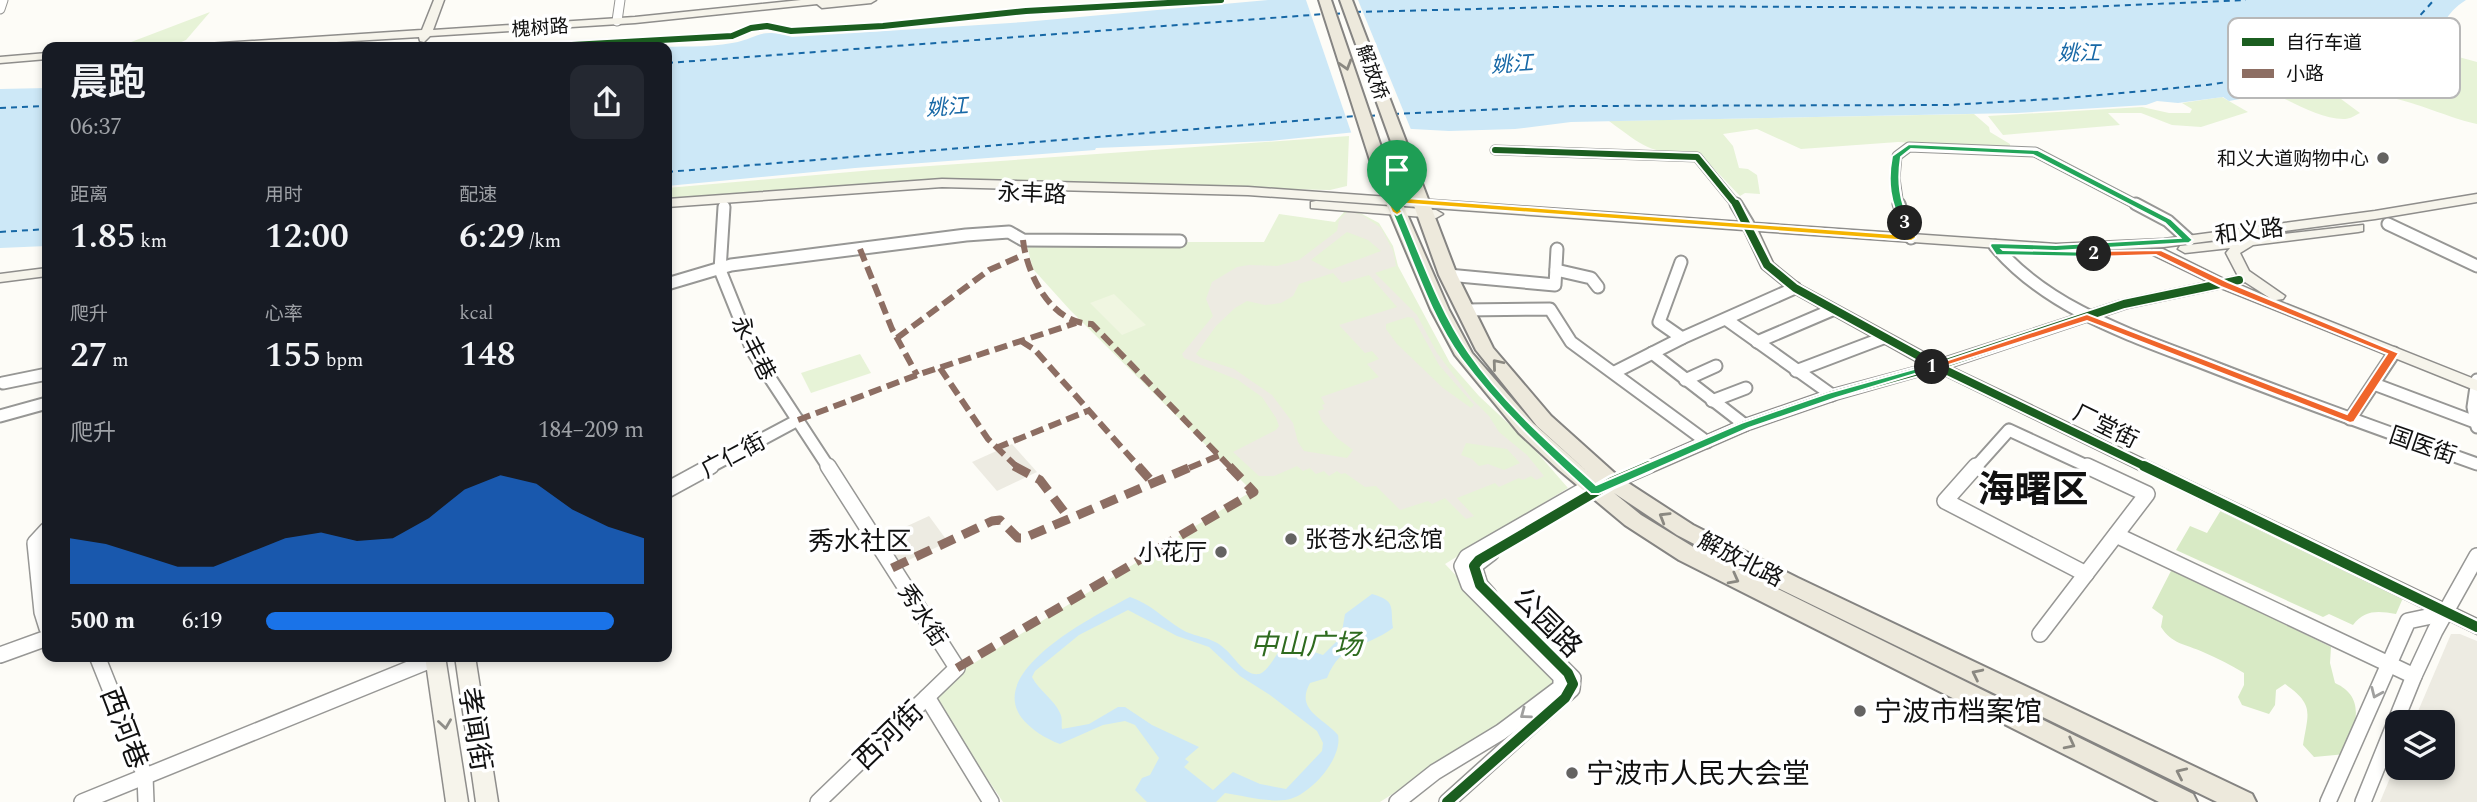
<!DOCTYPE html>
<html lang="zh">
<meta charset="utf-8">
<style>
body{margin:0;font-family:Spectral,"Noto Sans SC",serif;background:#242831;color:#f1f3f6;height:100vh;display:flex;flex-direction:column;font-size:26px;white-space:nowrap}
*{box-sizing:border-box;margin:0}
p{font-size:23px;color:#9ea1a6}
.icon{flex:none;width:38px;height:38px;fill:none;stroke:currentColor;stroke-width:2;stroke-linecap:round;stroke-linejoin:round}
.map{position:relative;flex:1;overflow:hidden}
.sheet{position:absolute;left:42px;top:42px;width:630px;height:620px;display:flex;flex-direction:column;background:#171b24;border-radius:14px;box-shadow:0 4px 10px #0003}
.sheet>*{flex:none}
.tools{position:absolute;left:2385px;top:710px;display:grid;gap:14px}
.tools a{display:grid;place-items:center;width:70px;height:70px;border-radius:14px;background:#171b24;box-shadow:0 4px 10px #0003;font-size:35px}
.pin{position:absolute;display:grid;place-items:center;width:60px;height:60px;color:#fff;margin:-72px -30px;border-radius:50% 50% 50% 0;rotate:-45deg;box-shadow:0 0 7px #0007}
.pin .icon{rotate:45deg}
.km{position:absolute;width:35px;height:35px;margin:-18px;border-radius:50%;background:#222;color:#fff;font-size:19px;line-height:35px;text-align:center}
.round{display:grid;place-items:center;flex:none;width:74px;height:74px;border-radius:14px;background:#242831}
.summary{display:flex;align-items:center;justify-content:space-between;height:119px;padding:0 28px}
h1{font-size:38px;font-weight:600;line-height:52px}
.metrics{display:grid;grid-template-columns:repeat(3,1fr);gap:10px;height:119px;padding:7px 28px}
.metrics div{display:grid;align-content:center}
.metrics b{font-size:35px;font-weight:600}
.metrics small{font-size:19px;font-weight:400}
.metrics p{font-size:19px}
.chart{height:196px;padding:14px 28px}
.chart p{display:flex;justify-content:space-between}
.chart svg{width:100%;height:126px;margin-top:7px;fill:#1a73e8;opacity:.7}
ul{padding:0 28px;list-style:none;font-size:23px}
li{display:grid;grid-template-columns:112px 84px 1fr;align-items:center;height:52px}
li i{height:18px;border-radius:9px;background:#1a73e8}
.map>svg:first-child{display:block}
.green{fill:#e7f3d7}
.forest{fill:#d8eac5}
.pitch{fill:#f0f6e1}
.plaza{fill:#edebe2;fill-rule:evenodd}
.water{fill:#cde8f7;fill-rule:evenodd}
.pier{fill:#fdfcf7}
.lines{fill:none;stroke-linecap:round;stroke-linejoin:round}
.ferry{stroke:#1768a6;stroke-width:2;stroke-dasharray:6 5;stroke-linecap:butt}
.street-far2-casing{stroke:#979795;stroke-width:11}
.street-far1-casing{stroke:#979795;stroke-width:15}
.street-casing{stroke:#979795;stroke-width:18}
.secondary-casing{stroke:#8e8d8b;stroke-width:3}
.primary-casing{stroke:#858482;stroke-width:4}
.street-far2{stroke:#fffffe;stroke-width:9}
.street-far1{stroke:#fffffe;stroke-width:11}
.street{stroke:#fffffe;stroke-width:15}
.secondary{fill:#f6f4eb;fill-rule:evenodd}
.primary{fill:#ede9dc;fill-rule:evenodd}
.quiet-far1{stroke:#8d6e63;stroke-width:6;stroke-dasharray:13 6;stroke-linecap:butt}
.quiet{stroke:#8d6e63;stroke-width:9;stroke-dasharray:17 9;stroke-linecap:butt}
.cycleway-far2-casing{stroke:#fff;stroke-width:10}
.cycleway-far1-casing{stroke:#fff;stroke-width:12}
.cycleway-casing{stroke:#fff;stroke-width:15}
.cycleway-far2{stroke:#1b5e20;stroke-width:6}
.cycleway-far1{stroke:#1b5e20;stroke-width:8}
.cycleway{stroke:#1b5e20;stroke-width:10}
.oneway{stroke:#8a8881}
.oneway2{stroke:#a0a09f}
.oneway3{stroke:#8f8e89}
.split-1{fill:#22a559;stroke:#fff;stroke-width:2}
.split-2{fill:#f0652b;stroke:#fff;stroke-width:2}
.split-3{fill:#22a559;stroke:#fff;stroke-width:2}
.split-4{fill:#f5b400;stroke:#fff;stroke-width:2}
.poi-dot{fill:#646362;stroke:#fff;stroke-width:2.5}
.labels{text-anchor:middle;stroke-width:7;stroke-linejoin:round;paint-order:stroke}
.far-street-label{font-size:19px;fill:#111;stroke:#fff}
.far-poi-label{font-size:19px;fill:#111;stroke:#fff;text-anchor:end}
.far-water-label{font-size:21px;font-style:italic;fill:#1768a6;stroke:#fff}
.street-label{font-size:23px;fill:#111;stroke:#fff}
.poi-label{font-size:23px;fill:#111;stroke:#fff;text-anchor:start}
.quarter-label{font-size:26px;fill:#111;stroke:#fff}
.near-street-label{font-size:28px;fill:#111;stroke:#fff}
.near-park-label{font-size:28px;font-style:italic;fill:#2f6b1f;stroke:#fff}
.near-poi-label{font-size:28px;fill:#111;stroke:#fff;text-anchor:start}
.town-label{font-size:37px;font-weight:bold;fill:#111;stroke:#fff}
.key{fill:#fff;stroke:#b8b8b8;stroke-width:2}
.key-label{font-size:19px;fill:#111}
</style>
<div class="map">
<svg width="2477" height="802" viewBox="0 0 2477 802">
<rect width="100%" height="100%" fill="#fdfcf7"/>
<!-- green -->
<g class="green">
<path d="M210 12 186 40 179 43 118 47Z"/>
<path d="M2422 47 2477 62V124C2435 115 2385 84 2341 99L2360 113C2356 115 2350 119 2345 119 2320 120 2287 99 2264 89L2376 69Z"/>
<path d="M2222 97 2248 112 2201 127 2172 125 2141 113H2108L2120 125 2003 135 1988 116 2142 107 2169 113H2190L2192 109 2182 103Z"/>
<path d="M1974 114 1989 127 1990 132 2010 144V149L1898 142 1801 149 1757 129 1723 134 1733 146 1739 168 1748 169 1757 175 1760 194 1745 193 1740 196 1699 153C1650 154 1647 149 1609 121Z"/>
<path d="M1349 136 1347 186 1330 190 959 182 667 202V188L873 170Z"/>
<path d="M1346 210 1362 214 1379 223 1393 246 1398 266 1450 363 1479 396 1528 442 1568 488 1445 564 1554 678V685L1500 725 1380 802H1003L933 698 958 673 1252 491 1070 310 1033 269 1026 242H1264L1279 214 1335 222Z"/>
<path d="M860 354 871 373 811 393 801 373Z"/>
</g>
<!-- forest -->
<g class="forest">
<path d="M2221 510 2403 598 2396 614C2379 611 2365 609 2353 625L2329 614 2323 617 2176 550 2190 526 2207 533Z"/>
<path d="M2172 569 2331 647 2330 663 2335 683C2368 698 2354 727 2346 754L2314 757 2303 745C2308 713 2315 705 2285 684L2276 690 2275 705 2269 714 2242 705 2238 697 2244 685V673C2231 665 2217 658 2203 652 2185 644 2172 644 2161 627L2163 616 2152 608Z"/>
</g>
<!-- pitch -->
<path class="pitch" d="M1114 294 1146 325 1122 335 1090 303Z"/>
<!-- plaza -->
<g class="plaza">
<path d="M1348 211 1362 215 1381 228 1393 251 1396 266 1375 273 1417 315 1437 353 1472 399 1489 416 1499 432 1527 455 1544 476 1536 480 1531 476 1523 480 1519 478 1499 487 1495 483 1457 498 1474 516 1466 519 1445 498 1432 504 1428 501 1400 510 1376 486 1365 487 1345 473 1341 474 1337 471 1329 476 1324 471 1316 474 1310 468 1303 471 1297 466 1274 476H1259L1233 452 1276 430 1279 426 1276 418 1262 397 1238 380 1184 358 1182 354 1213 316 1206 299 1212 282 1237 267 1249 265 1277 266 1299 260 1337 231 1339 220ZM1347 232 1368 240 1381 251 1330 270 1311 260ZM1333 273 1342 283 1369 275 1397 307 1339 325 1365 353 1372 351 1379 359 1367 364 1379 377 1321 397 1325 404 1322 405 1324 409 1318 411 1322 421 1337 438 1353 450 1347 458 1304 451 1298 442 1293 423 1272 395 1234 369 1201 358 1196 354 1216 326 1235 308 1247 301 1265 305 1281 303 1293 296 1299 284ZM1408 317 1413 318 1439 365 1474 405 1471 408 1443 388 1397 344 1386 329V324ZM1466 443 1507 449 1520 463 1504 470 1488 464 1479 466 1472 459 1461 455Z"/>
<path d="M1012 444 1037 472 997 491 972 462Z"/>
<path d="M929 516 948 542 900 564 881 538Z"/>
<path d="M2451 634H2460L2477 641V802H2380L2397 761 2398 768H2443V723H2413Z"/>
</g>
<!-- water -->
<g class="water">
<path d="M1268 0H2466C2443 14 2446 28 2426 42 2379 76 2316 79 2261 90L2267 94 2229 101 2223 97 2178 103 2157 101 2146 105 2016 113 1571 122 1515 129 1449 131 1394 128 1269 141 1096 148 1095 150 855 168 667 186V47H653C679 46 707 48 732 43 760 38 758 27 792 37L1024 22Z"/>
<path d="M47 88V246L0 248V89Z"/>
<path d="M1372 594C1397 601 1390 608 1393 628 1363 650 1342 641 1327 678L1310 683C1295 710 1322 717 1338 735 1343 759 1308 798 1285 800 1266 802 1244 796 1225 793L1216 802H1147L1135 790 1142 778 1150 775 1159 758 1135 725 1125 721 1103 725 1060 744C1046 739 1030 729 1021 717 987 669 1098 614 1130 597 1151 604 1163 618 1181 629 1195 638 1212 636 1225 649 1235 657 1244 676 1259 674 1268 672 1277 652 1284 645L1296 646 1323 655 1341 637 1345 614ZM1128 610 1177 636 1209 647 1240 676 1270 695 1317 731 1323 743 1322 751 1286 789 1260 784 1233 772 1213 790 1184 767 1189 762 1185 759 1199 747 1152 725 1125 707H1118L1089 724 1062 729C1061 724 1063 719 1060 713 1054 699 1039 691 1032 677L1035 671 1079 635Z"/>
</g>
<!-- pier -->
<path class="pier" d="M1306 0H1358L1412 132 1352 135Z"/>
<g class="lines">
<!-- ferry -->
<g class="ferry">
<path d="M1355 12 1598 6 2064 8 2246 0"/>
<path d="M1334 14 1346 13"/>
<path d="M667 63 1325 14"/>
<path d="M0 108 47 106"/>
<path d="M1393 114 1572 106 1949 105 2067 98 2207 85 2294 72 2378 49 2407 30 2434 0"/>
<path d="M1369 116 1381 115"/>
<path d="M667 172 1356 116"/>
<path d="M0 232 47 229"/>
</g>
<defs>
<g id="street-far2">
<path d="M0 9 3 0"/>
<path d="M617 21 620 0"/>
<path d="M1495 150 1697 157 1737 206"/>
<path d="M1899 206 1895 178 1897 156 1909 147 2035 152 2139 206"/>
</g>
<g id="street-far1">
<path d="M1736 204 1748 224"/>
<path d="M1899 204 1911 238"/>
<path d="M2136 204 2168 221 2189 240"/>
<path d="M2388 224 2477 266"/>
<path d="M1995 246C2051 312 2138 337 2216 368 2303 402 2390 433 2477 464"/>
<path d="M720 270 753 352 829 468"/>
<path d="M720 270 724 207"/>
<path d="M1556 270 1591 278 1598 287"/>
<path d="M1448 275 1555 285 1557 249"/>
<path d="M667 284 731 265 966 235 1009 232 1023 240 1180 241"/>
<path d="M1464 310 1550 309 1571 342 1707 442"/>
<path d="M1727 320 1832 395"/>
<path d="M1682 338 1795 288"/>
<path d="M1757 342 1832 310"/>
<path d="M1652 353 1745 425"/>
<path d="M1796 371 1883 338"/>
<path d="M1615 372 1682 338 1659 322 1681 262"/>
<path d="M1685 380 1716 366"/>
<path d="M2477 380 2473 407 2477 427"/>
<path d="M3 383 47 374"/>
<path d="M2374 384 2475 422"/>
<path d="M1712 401 1746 388"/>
<path d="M0 416 47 403"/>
<path d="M2350 419 2394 353"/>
<path d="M708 468 798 420"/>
<path d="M1975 468 2009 430 2091 468"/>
</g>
<g id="street">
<path d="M1976 466 1945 501 2086 574"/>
<path d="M667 490 711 466"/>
<path d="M47 530 35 543 42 612 47 628"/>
<path d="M2116 535 2414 676"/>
<path d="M1489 595 1480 585 1474 566 1491 553"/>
<path d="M2040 634 2147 494 2087 466"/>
<path d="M0 655 47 638"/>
<path d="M97 656 145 776 146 802"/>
<path d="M927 697 991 802"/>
<path d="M82 802 436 658"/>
<path d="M818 802 957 668 828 466"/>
<path d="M1397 802 1435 772 1501 732 1561 687V677L1469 585 1462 566 1467 557 1582 491H1595"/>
<path d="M1447 802 1572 689 1573 678 1557 662"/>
<path d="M2328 802 2408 621 2446 613"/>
<path d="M2363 802 2414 676 2435 631 2477 556"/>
</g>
<g id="secondary">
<path d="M434 0H444L433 30 635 17 801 0H876L871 3 822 8 817 4 635 23 430 36 424 42 420 41 419 37 254 47H202L207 44 422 30Z"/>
<path d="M47 53V59L0 63V57Z"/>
<path d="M942 179 1248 187 1743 222 1748 220 1754 223 2056 244 2164 239 2375 211 2477 194V202L2375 219 2164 247 2056 252 1758 231 1773 263 1800 285 1938 360 2119 301 2209 282 2153 255 2151 252 2153 249H2163L2224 279 2238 276 2226 253 2230 248 2185 253 2178 249 2180 246 2363 225V231L2358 232 2253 245 2240 253 2249 271 2285 296 2283 299 2276 300 2477 380V391L2221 288 2127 308 1951 367 2477 619V634L1936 371 1838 399 1751 429 1609 491H1597L1595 487 1597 483 1739 421 1826 391 1923 365 1790 291 1762 268 1744 230 1248 195 942 187 667 207V199ZM2245 282 2270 298 2238 284Z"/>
<path d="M1316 201 1436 210 1443 214 1436 218 1311 208V202Z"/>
<path d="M47 268V276L0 282V274Z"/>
<path d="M425 656H445L468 802H446Z"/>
<path d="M455 656H475L498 802H476Z"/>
</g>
<path id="primary" d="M1319 0H1331L1393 182 1449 310 1472 353 1533 423 1591 475 1537 426 1476 350 1439 275 1340 0H1352L1457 275 1493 348 1551 416 1619 477 1693 525 1798 578 2252 794 2256 802H2217L1782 590 1677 535 1614 493 1641 515 1695 548 2193 794 2197 802H2159L1679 560 1625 525 1559 470 1519 433 1455 355 1431 310 1377 182Z"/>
</defs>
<!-- street-far2 casing -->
<use href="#street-far2" class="street-far2-casing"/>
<!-- street-far1 casing -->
<use href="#street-far1" class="street-far1-casing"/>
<!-- street casing -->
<use href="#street" class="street-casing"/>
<!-- secondary casing -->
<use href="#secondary" class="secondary-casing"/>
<!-- primary casing -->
<use href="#primary" class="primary-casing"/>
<!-- street-far2 -->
<use href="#street-far2" class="street-far2"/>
<!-- street-far1 -->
<use href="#street-far1" class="street-far1"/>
<!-- street -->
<use href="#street" class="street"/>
<!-- secondary -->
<use href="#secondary" class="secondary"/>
<!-- primary -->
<use href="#primary" class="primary"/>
<!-- quiet-far1 -->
<g class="quiet-far1">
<path d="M1023 240C1027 276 1052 324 1092 324L1231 468"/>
<path d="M860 249 892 329 917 375"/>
<path d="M897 338 989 270 1023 255"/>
<path d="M1021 341 1035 350 1140 468"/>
<path d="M940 368 988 439 1018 468"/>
<path d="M798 420 917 375 1076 323"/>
<path d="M996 448 1090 410"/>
<path d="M1189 468 1220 455"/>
</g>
<!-- quiet -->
<g class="quiet">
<path d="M1014 466 1040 480 1069 518"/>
<path d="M1138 466 1153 483"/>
<path d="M892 568 992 521 1000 520 1018 538H1024L1193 466"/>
<path d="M957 668 1254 492 1229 466"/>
</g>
<defs>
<g id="cycleway-far2">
<path d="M536 47 732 36 751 28 767 26 791 31 883 26 1026 11 1221 0"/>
<path d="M1495 150 1697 157 1737 206"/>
</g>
<g id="cycleway-far1">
<path d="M1736 204 1767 265 1795 288 1937 366 2148 468"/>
<path d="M1645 468 1745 425 1832 395 1937 366 2124 304 2239 280"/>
</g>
<g id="cycleway">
<path d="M2144 466 2477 627"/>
<path d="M1447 802 1565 698 1573 684 1568 673 1480 585 1474 566 1479 560 1612 482 1649 466"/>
</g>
</defs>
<!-- cycleway-far2 casing -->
<use href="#cycleway-far2" class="cycleway-far2-casing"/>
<!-- cycleway-far1 casing -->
<use href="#cycleway-far1" class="cycleway-far1-casing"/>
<!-- cycleway casing -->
<use href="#cycleway" class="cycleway-casing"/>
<!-- cycleway-far2 -->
<use href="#cycleway-far2" class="cycleway-far2"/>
<!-- cycleway-far1 -->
<use href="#cycleway-far1" class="cycleway-far1"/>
<!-- cycleway -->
<use href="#cycleway" class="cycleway"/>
</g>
<!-- one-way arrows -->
<defs><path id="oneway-chevron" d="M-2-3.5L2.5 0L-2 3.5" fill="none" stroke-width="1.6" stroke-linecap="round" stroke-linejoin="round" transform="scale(1.75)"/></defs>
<g class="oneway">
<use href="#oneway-chevron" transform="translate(1346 65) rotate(73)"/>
<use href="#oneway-chevron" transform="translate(1497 364) rotate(-130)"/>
<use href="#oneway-chevron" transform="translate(1664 517) rotate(-149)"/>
<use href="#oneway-chevron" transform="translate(1734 579) rotate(28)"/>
<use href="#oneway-chevron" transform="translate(1977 674) rotate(-154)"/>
<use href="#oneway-chevron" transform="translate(2070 744) rotate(27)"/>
<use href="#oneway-chevron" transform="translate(2181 773) rotate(-155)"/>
</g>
<g class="oneway2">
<use href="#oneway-chevron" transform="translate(2376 693) rotate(114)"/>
<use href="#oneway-chevron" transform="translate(1525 714) rotate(143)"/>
</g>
<use class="oneway3" href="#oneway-chevron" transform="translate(445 724) rotate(82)"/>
<!-- split-1 -->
<path class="split-1" d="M1397 209 1402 212C1422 259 1440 311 1469 353 1504 404 1552 445 1596 485L1741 423 1828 393 1932 364 1938 367 1836 398 1749 428 1599 494H1591C1544 451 1499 409 1461 358 1430 316 1413 259 1392 212Z"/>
<!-- split-2 -->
<path class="split-2" d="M2161 250 2228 282 2399 353 2354 422 2350 423 2087 321 1936 369 1927 367 2087 314 2347 414 2387 354 2221 287 2156 255 2094 257 2089 254 2094 251Z"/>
<!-- split-3 -->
<path class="split-3" d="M1909 144 2038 150 2171 219 2193 240 2189 243 2056 251 2002 249 2003 250 2097 252V256L2094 257 1996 255 1990 246 1991 243 2056 245 2180 238 2165 223 2033 155 1911 149 1901 157C1897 182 1900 200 1910 223L1902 225C1890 202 1887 182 1892 156Z"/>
<!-- split-4 -->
<path class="split-4" d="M1392 197 1905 235 1900 223 1905 220 1910 223 1916 238 1911 241 1398 203 1402 212 1397 215 1392 212 1387 200Z"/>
<!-- markers -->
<g class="poi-dot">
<circle cx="2383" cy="158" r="7"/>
<circle cx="1291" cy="539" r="7"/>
<circle cx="1221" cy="552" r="7"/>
<circle cx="1860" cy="711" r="7"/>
<circle cx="1572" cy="773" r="7"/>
</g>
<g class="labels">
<!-- far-street labels -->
<g class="far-street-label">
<text transform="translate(540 27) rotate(-4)" y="7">槐树路</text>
<text transform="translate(1373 72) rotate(70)" y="7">解放桥</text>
</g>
<!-- far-poi labels -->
<g class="far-poi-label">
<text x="2369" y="165">和义大道购物中心</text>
</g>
<!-- far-water labels -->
<g class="far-water-label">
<text x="2079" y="60">姚江</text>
<text transform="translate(1512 64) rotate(-4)" y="7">姚江</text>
<text transform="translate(947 107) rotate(-4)" y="7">姚江</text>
</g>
<!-- street labels -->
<g class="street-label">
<text transform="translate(1032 193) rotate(2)" y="8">永丰路</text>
<text transform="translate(2249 231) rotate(-7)" y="8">和义路</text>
<text transform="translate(754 348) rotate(63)" y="8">永丰巷</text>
<text transform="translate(2106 426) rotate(26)" y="8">厂堂街</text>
<text transform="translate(2423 445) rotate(19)" y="8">国医街</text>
<text transform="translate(733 455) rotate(-28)" y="8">广仁街</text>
<text transform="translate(1741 559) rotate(27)" y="8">解放北路</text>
<text transform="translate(923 615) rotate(57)" y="8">秀水街</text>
</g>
<!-- poi labels -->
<g class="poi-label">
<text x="1305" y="547">张苍水纪念馆</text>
<text x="1207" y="560" text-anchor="end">小花厅</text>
</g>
<!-- quarter labels -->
<g class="quarter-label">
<text x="860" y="550">秀水社区</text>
</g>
<!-- near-street labels -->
<g class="near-street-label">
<text transform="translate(1548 622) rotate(45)" y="10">公园路</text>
<text transform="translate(125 728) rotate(69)" y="10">西河巷</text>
<text transform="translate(476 729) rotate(81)" y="10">孝闻街</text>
<text transform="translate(888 735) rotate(-44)" y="10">西河街</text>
</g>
<!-- near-park labels -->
<g class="near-park-label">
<text x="1306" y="654">中山广场</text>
</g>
<!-- near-poi labels -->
<g class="near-poi-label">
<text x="1874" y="721">宁波市档案馆</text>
<text x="1586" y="783">宁波市人民大会堂</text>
</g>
<!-- town labels -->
<g class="town-label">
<text x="2033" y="502">海曙区</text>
</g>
</g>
<!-- legend -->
<rect x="2228" y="18" width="232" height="80" rx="10" class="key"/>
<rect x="2242" y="38" width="32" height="8" fill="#1b5e20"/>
<rect x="2242" y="69" width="32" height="9" fill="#8d6e63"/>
<g class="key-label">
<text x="2286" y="49">自行车道</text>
<text x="2286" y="80">小路</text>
</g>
</svg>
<div class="tools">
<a><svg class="icon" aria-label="layers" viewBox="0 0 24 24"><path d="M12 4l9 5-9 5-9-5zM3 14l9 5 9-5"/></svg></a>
</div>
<div class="pin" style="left:1397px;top:212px;background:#1e9e55"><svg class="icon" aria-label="arrive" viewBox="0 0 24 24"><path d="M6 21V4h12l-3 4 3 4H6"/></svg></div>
<b class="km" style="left:1932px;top:367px">1</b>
<b class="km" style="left:2094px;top:254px">2</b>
<b class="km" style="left:1905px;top:223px">3</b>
<section class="sheet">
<div class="summary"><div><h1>晨跑</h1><p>06:37</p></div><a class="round"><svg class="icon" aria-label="share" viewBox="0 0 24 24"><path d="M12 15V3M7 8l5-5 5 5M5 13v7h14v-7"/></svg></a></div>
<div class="metrics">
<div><p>距离</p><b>1.85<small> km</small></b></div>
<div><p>用时</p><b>12:00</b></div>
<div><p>配速</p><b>6:29<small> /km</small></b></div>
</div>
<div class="metrics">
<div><p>爬升</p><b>27<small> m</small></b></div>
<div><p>心率</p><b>155<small> bpm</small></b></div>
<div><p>kcal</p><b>148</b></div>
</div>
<div class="chart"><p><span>爬升</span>184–209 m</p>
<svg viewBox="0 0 160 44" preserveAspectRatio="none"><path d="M0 44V28L10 30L20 34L30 38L40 38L50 33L60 28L70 26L80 29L90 28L100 21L110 11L120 6L130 9L140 18L150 24L160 28V44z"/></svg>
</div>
<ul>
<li><b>500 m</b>6:19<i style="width:92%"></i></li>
</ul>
</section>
</div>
